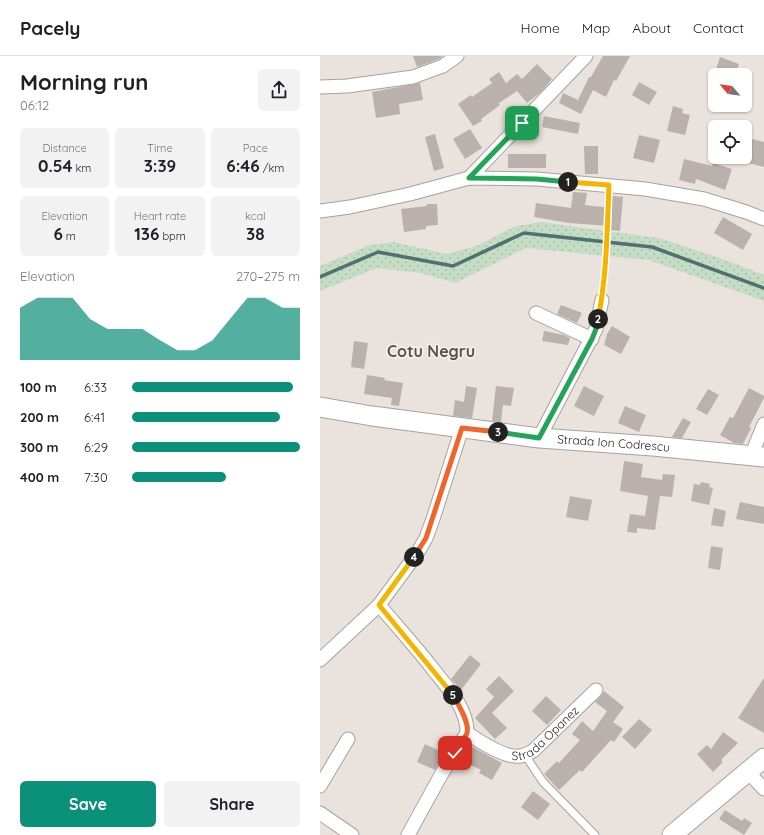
<!DOCTYPE html>
<meta charset="utf-8">
<style>
body{margin:0;font-family:Quicksand,sans-serif;background:#f2f2f2;color:#202124;height:100vh;display:flex;flex-direction:column;font-size:15px;white-space:nowrap}
*{box-sizing:border-box;margin:0}
p{font-size:13px;color:#757577}
.icon{flex:none;width:22px;height:22px;fill:none;stroke:currentColor;stroke-width:2;stroke-linecap:round;stroke-linejoin:round}
.map{position:relative;flex:1;overflow:hidden}
.sheet{display:flex;flex-direction:column;background:#fff;width:320px}
.sheet>*{flex:none}
.needle{width:26px;rotate:299deg}
.fabs{position:absolute;left:388px;top:12px;display:grid;gap:8px}
.fabs a{display:grid;place-items:center;width:44px;height:44px;border-radius:6px;background:#fff;box-shadow:0 1px 3px #0004;font-size:20px}
.pin{position:absolute;display:grid;place-items:center;width:34px;height:34px;color:#fff;margin:-17px;border-radius:8px;box-shadow:0 2px 6px #0006}
.km{position:absolute;width:20px;height:20px;margin:-10px;border-radius:50%;background:#222;color:#fff;font-size:11px;line-height:20px;text-align:center}
.round{display:grid;place-items:center;flex:none;width:42px;height:42px;border-radius:6px;background:#f2f2f2}
.summary{display:flex;align-items:center;justify-content:space-between;height:68px;padding:0 20px}
h1{font-size:22px;font-weight:700;line-height:30px}
.figures{display:grid;grid-template-columns:repeat(3,1fr);gap:6px;height:68px;padding:4px 20px}
.figures div{display:grid;align-content:center;border-radius:6px;background:#f2f2f2;text-align:center}
.figures b{font-size:17px;font-weight:700}
.figures small{font-size:11px;font-weight:400}
.figures p{font-size:11px}
.chart{height:112px;padding:8px 20px}
.chart p{display:flex;justify-content:space-between}
.chart svg{width:100%;height:72px;margin-top:4px;fill:#0b9079;opacity:.7}
.primary-button{display:flex;gap:8px;margin-top:auto;padding:8px 20px}
.primary-button a{flex:1;height:46px;border-radius:6px;background:#0b9079;color:#fff;font-size:16px;font-weight:700;line-height:46px;text-align:center}
.primary-button a+a{background:#f2f2f2;color:#202124}
ul{padding:0 20px;list-style:none;font-size:13px}
li{display:grid;grid-template-columns:64px 48px 1fr;align-items:center;height:30px}
li i{height:10px;border-radius:5px;background:#0b9079}
header{display:flex;align-items:center;gap:24px;box-sizing:border-box;height:56px;padding:0 20px;background:#fff;border-bottom:1px solid #e0e0e0}
header strong{font-size:19px}
nav{display:flex;gap:22px;margin-inline-start:auto;font-size:14px}
main{display:flex;flex:1;min-height:0}
.map>svg:first-child{display:block}
.grass{fill:url(#grass-dots)}
.lines{fill:none;stroke-linecap:round;stroke-linejoin:round}
.stream{stroke:#4f7171;stroke-width:3.5}
.building{fill:#bab1ad}
.lane-casing{stroke:#a9a19c;stroke-width:9}
.street-casing{stroke:#a9a19c;stroke-width:15}
.secondary-casing{stroke:#a9a19c;stroke-width:21}
.path{stroke:#aea8a3;stroke-width:2;stroke-dasharray:2 2;stroke-linecap:butt}
.lane{stroke:#fff;stroke-width:7}
.street{stroke:#fff;stroke-width:13}
.secondary{stroke:#fff;stroke-width:19}
.split-1-casing{stroke:#fff;stroke-width:8}
.split-2-casing{stroke:#fff;stroke-width:8}
.split-3-casing{stroke:#fff;stroke-width:8}
.split-4-casing{stroke:#fff;stroke-width:8}
.split-5-casing{stroke:#fff;stroke-width:8}
.split-6-casing{stroke:#fff;stroke-width:8}
.split-1{stroke:#22a559;stroke-width:5}
.split-2{stroke:#f5b400;stroke-width:5}
.split-3{stroke:#22a559;stroke-width:5}
.split-4{stroke:#f0652b;stroke-width:5}
.split-5{stroke:#f5b400;stroke-width:5}
.split-6{stroke:#f0652b;stroke-width:5}
.labels{text-anchor:middle;stroke-width:3;stroke-linejoin:round;paint-order:stroke}
.street-label{font-size:12px;fill:#282523;stroke:#f8f0ea}
.district-label{font-size:16px;font-weight:bold;fill:#58514c;stroke:#f8f0ea}
</style>
<header>
<strong>Pacely</strong>
<nav><a>Home</a><a>Map</a><a>About</a><a>Contact</a></nav>
</header>
<main>
<section class="sheet">
<div class="summary"><div><h1>Morning run</h1><p>06:12</p></div><a class="round"><svg class="icon" aria-label="share" viewBox="0 0 24 24"><path d="M12 15V3M7 8l5-5 5 5M5 13v7h14v-7"/></svg></a></div>
<div class="figures">
<div><p>Distance</p><b>0.54<small> km</small></b></div>
<div><p>Time</p><b>3:39</b></div>
<div><p>Pace</p><b>6:46<small> /km</small></b></div>
</div>
<div class="figures">
<div><p>Elevation</p><b>6<small> m</small></b></div>
<div><p>Heart rate</p><b>136<small> bpm</small></b></div>
<div><p>kcal</p><b>38</b></div>
</div>
<div class="chart"><p><span>Elevation</span>270–275 m</p>
<svg viewBox="0 0 160 44" preserveAspectRatio="none"><path d="M0 44V12L10 6L20 6L30 6L40 19L50 25L60 25L70 25L80 32L90 38L100 38L110 32L120 19L130 6L140 6L150 12L160 12V44z"/></svg>
</div>
<ul>
<li><b>100 m</b>6:33<i style="width:96%"></i></li>
<li><b>200 m</b>6:41<i style="width:88%"></i></li>
<li><b>300 m</b>6:29<i style="width:100%"></i></li>
<li><b>400 m</b>7:30<i style="width:56%"></i></li>
</ul>
<div class="primary-button"><a>Save</a><a>Share</a></div>
</section>
<div class="map">
<svg width="444" height="779" viewBox="0 0 444 779">
<defs>
<pattern id="grass-dots" width="8" height="8" patternUnits="userSpaceOnUse"><rect width="8" height="8" fill="#c5dcc5"/><path d="M2 2h.1M6 6h.1" fill="none" stroke="#a9bda9" stroke-width="1.8" stroke-linecap="round"/></pattern>
</defs>
<rect width="100%" height="100%" fill="#eae2dc"/>
<!-- grass -->
<path class="grass" d="M220 166 339 182 400 202 444 219V245L329 204 206 192 135 227 101 217 57 212 0 235V210L50 189 74 186 127 198 159 189 193 171Z"/>
<g class="lines">
<!-- stream -->
<path class="stream" d="M0 221 58 196 133 210 204 177 332 191 444 232"/>
</g>
<!-- building -->
<g class="building">
<path d="M93 0H123L119 3 97 11Z"/>
<path d="M283 0H310L296 25 294 24 286 41 273 34 261 58 239 47 243 37 258 44 269 21H271Z"/>
<path d="M400 1 419 8 415 19H394Z"/>
<path d="M217 8 232 23 221 36 207 47 197 35 179 47 180 49 161 63 162 65 153 70 138 48 151 39 152 41 172 27 169 23 179 16 186 27 197 18 202 23Z"/>
<path d="M319 26 337 36 329 49 312 39Z"/>
<path d="M100 27 103 44 79 48 80 58 56 62 52 36Z"/>
<path d="M353 50 363 53 362 57 370 59 365 79 347 75Z"/>
<path d="M224 60 260 67 258 78 222 71Z"/>
<path d="M150 73 162 92 145 103 133 83Z"/>
<path d="M115 78 124 112 114 115 105 81Z"/>
<path d="M319 79 340 84 334 107 313 102Z"/>
<path d="M428 82 444 86V111L425 106V92Z"/>
<path d="M264 90H278V118H265Z"/>
<rect x="188" y="98" width="38" height="14"/>
<path d="M364 103 392 110 393 107 412 113 405 134 376 123 375 128 359 124Z"/>
<path d="M253 136 267 137 265 149 291 152 292 140 303 141 300 175 289 174V170L249 167 214 161 216 147 251 152Z"/>
<path d="M107 148H117L118 169 106 170V173L84 176 81 153 107 150Z"/>
<path d="M403 161 432 178 423 194 394 177Z"/>
<path d="M241 249 262 257 257 267 237 258Z"/>
<path d="M292 270 310 281 301 298 284 289 287 278Z"/>
<path d="M224 275 244 279 250 282 248 289 222 285Z"/>
<path d="M34 285 48 287 44 313 31 311Z"/>
<path d="M47 319 65 322 64 324 83 327 79 350 71 349 72 342 44 338Z"/>
<path d="M146 330 157 332 152 362 133 360 135 344 144 346Z"/>
<path d="M176 330 194 332 191 350 183 349 181 366 172 365Z"/>
<path d="M264 330 284 340 274 360 254 350Z"/>
<path d="M429 332 444 340V342L429 371 431 372 423 388 414 387 400 379 410 361 413 362Z"/>
<path d="M388 333 399 339 387 359 376 353Z"/>
<path d="M305 350 326 359 319 376 298 367Z"/>
<path d="M363 362 371 366 362 382 352 381Z"/>
<path d="M304 405 323 408 321 421 342 424 343 418 355 419 352 441 340 440 335 474 317 472V477L307 476 310 458 325 460 328 440 300 435Z"/>
<path d="M381 426 390 428 389 431 393 432 389 449 371 445 374 428 380 429Z"/>
<path d="M250 440 272 444 268 465 246 461Z"/>
<path d="M420 446 444 451V468L416 463Z"/>
<path d="M394 452 406 455 403 471 391 469Z"/>
<path d="M391 490 403 492 400 514 388 512Z"/>
<path d="M150 599 161 608 141 634 131 623Z"/>
<path d="M179 620 194 635 172 657 187 672 175 683 155 662 174 641 166 633Z"/>
<path d="M444 622V677L418 662Z"/>
<path d="M284 635 304 651 293 666 303 673 294 686 291 684 262 716 260 714 239 734 224 718 237 705 239 707 260 684 252 678 262 665 273 675 287 655 275 646 282 639Z"/>
<path d="M226 640 241 654 227 669 212 655Z"/>
<path d="M319 663 332 674 315 693 302 681Z"/>
<path d="M403 676 418 687 401 704 403 706 393 716 377 698 387 689 391 693Z"/>
<path d="M105 688 124 697 115 714 97 706Z"/>
<path d="M149 689 182 707 172 724 159 717 161 714 141 704Z"/>
<path d="M213 735 230 748 218 764 201 751Z"/>
<path d="M405 754 422 765 424 762 432 767 424 779 399 763Z"/>
</g>
<g class="lines">
<defs>
<path id="lane" d="M205 699 223 726 275 779"/>
<g id="street">
<path d="M0 31 27 30 93 21 123 10 137 0"/>
<path d="M149 122 266 0"/>
<path d="M0 155 30 151 90 138 149 122 217 123 325 133 384 143 426 156 444 163"/>
<path d="M216 257 272 283"/>
<path d="M219 382 276 273 282 244"/>
<path d="M431 400 444 368"/>
<path d="M59 549C76 569 93 588 109 608 124 628 148 651 147 677L121 719 88 779"/>
<path d="M0 604 59 549 98 496 106 482 113 463 142 372"/>
<path id="s1" d="M147 677C159 685 182 700 195 700 202 701 207 698 213 695L276 634"/>
<path d="M428 716 444 733"/>
<path d="M0 730 28 683"/>
<path d="M0 757 32 779"/>
</g>
<g id="secondary">
<path id="s2" d="M0 351 52 360 219 382 333 390 444 401"/>
<path d="M352 779 444 702"/>
</g>
</defs>
<!-- lane casing -->
<use href="#lane" class="lane-casing"/>
<!-- street casing -->
<use href="#street" class="street-casing"/>
<!-- secondary casing -->
<use href="#secondary" class="secondary-casing"/>
<!-- path -->
<path class="path" d="M283 233 288 141"/>
<!-- lane -->
<use href="#lane" class="lane"/>
<!-- street -->
<use href="#street" class="street"/>
<!-- secondary -->
<use href="#secondary" class="secondary"/>
</g>
<g class="lines">
<defs>
<path id="split-1" d="M202 67 149 122 217 123 248 126"/>
<path id="split-2" d="M248 126 289 129C287 174 287 219 278 263"/>
<path id="split-3" d="M178 376 219 382 272 283 276 273 278 263"/>
<path id="split-4" d="M94 501 106 482 142 372 178 376"/>
<path id="split-5" d="M94 501 59 549 133 639"/>
<path id="split-6" d="M133 639C138 648 150 667 147 677 144 684 138 691 135 697"/>
</defs>
<!-- split-1 casing -->
<use href="#split-1" class="split-1-casing"/>
<!-- split-2 casing -->
<use href="#split-2" class="split-2-casing"/>
<!-- split-3 casing -->
<use href="#split-3" class="split-3-casing"/>
<!-- split-4 casing -->
<use href="#split-4" class="split-4-casing"/>
<!-- split-5 casing -->
<use href="#split-5" class="split-5-casing"/>
<!-- split-6 casing -->
<use href="#split-6" class="split-6-casing"/>
<!-- split-1 -->
<use href="#split-1" class="split-1"/>
<!-- split-2 -->
<use href="#split-2" class="split-2"/>
<!-- split-3 -->
<use href="#split-3" class="split-3"/>
<!-- split-4 -->
<use href="#split-4" class="split-4"/>
<!-- split-5 -->
<use href="#split-5" class="split-5"/>
<!-- split-6 -->
<use href="#split-6" class="split-6"/>
</g>
<g class="labels">
<!-- street labels -->
<g class="street-label">
<text dy="4" stroke="none"><textPath href="#s2" startOffset="296">Strada Ion Codrescu</textPath></text>
<text dy="4" stroke="none"><textPath href="#s1" startOffset="92">Strada Opanez</textPath></text>
</g>
<!-- district labels -->
<g class="district-label">
<text x="111" y="301">Cotu Negru</text>
</g>
</g>
</svg>
<div class="fabs">
<a><svg class="needle" viewBox="-14 -14 28 28"><path d="M0-13l5 13h-10z" fill="#e53935"/><path d="M0 13l5-13h-10z" fill="#757577"/></svg></a>
<a><svg class="icon" aria-label="locate" viewBox="0 0 24 24"><circle cx="12" cy="12" r="6"/><path d="M12 2v4M12 18v4M2 12h4M18 12h4"/></svg></a>
</div>
<div class="pin" style="left:202px;top:67px;background:#1e9e55"><svg class="icon" aria-label="arrive" viewBox="0 0 24 24"><path d="M6 21V4h12l-3 4 3 4H6"/></svg></div>
<div class="pin" style="left:135px;top:697px;background:#d93025"><svg class="icon" aria-label="check" viewBox="0 0 24 24"><path d="M5 12l5 5 9-10"/></svg></div>
<b class="km" style="left:248px;top:126px">1</b>
<b class="km" style="left:278px;top:263px">2</b>
<b class="km" style="left:178px;top:376px">3</b>
<b class="km" style="left:94px;top:501px">4</b>
<b class="km" style="left:133px;top:639px">5</b>
</div>
</main>
